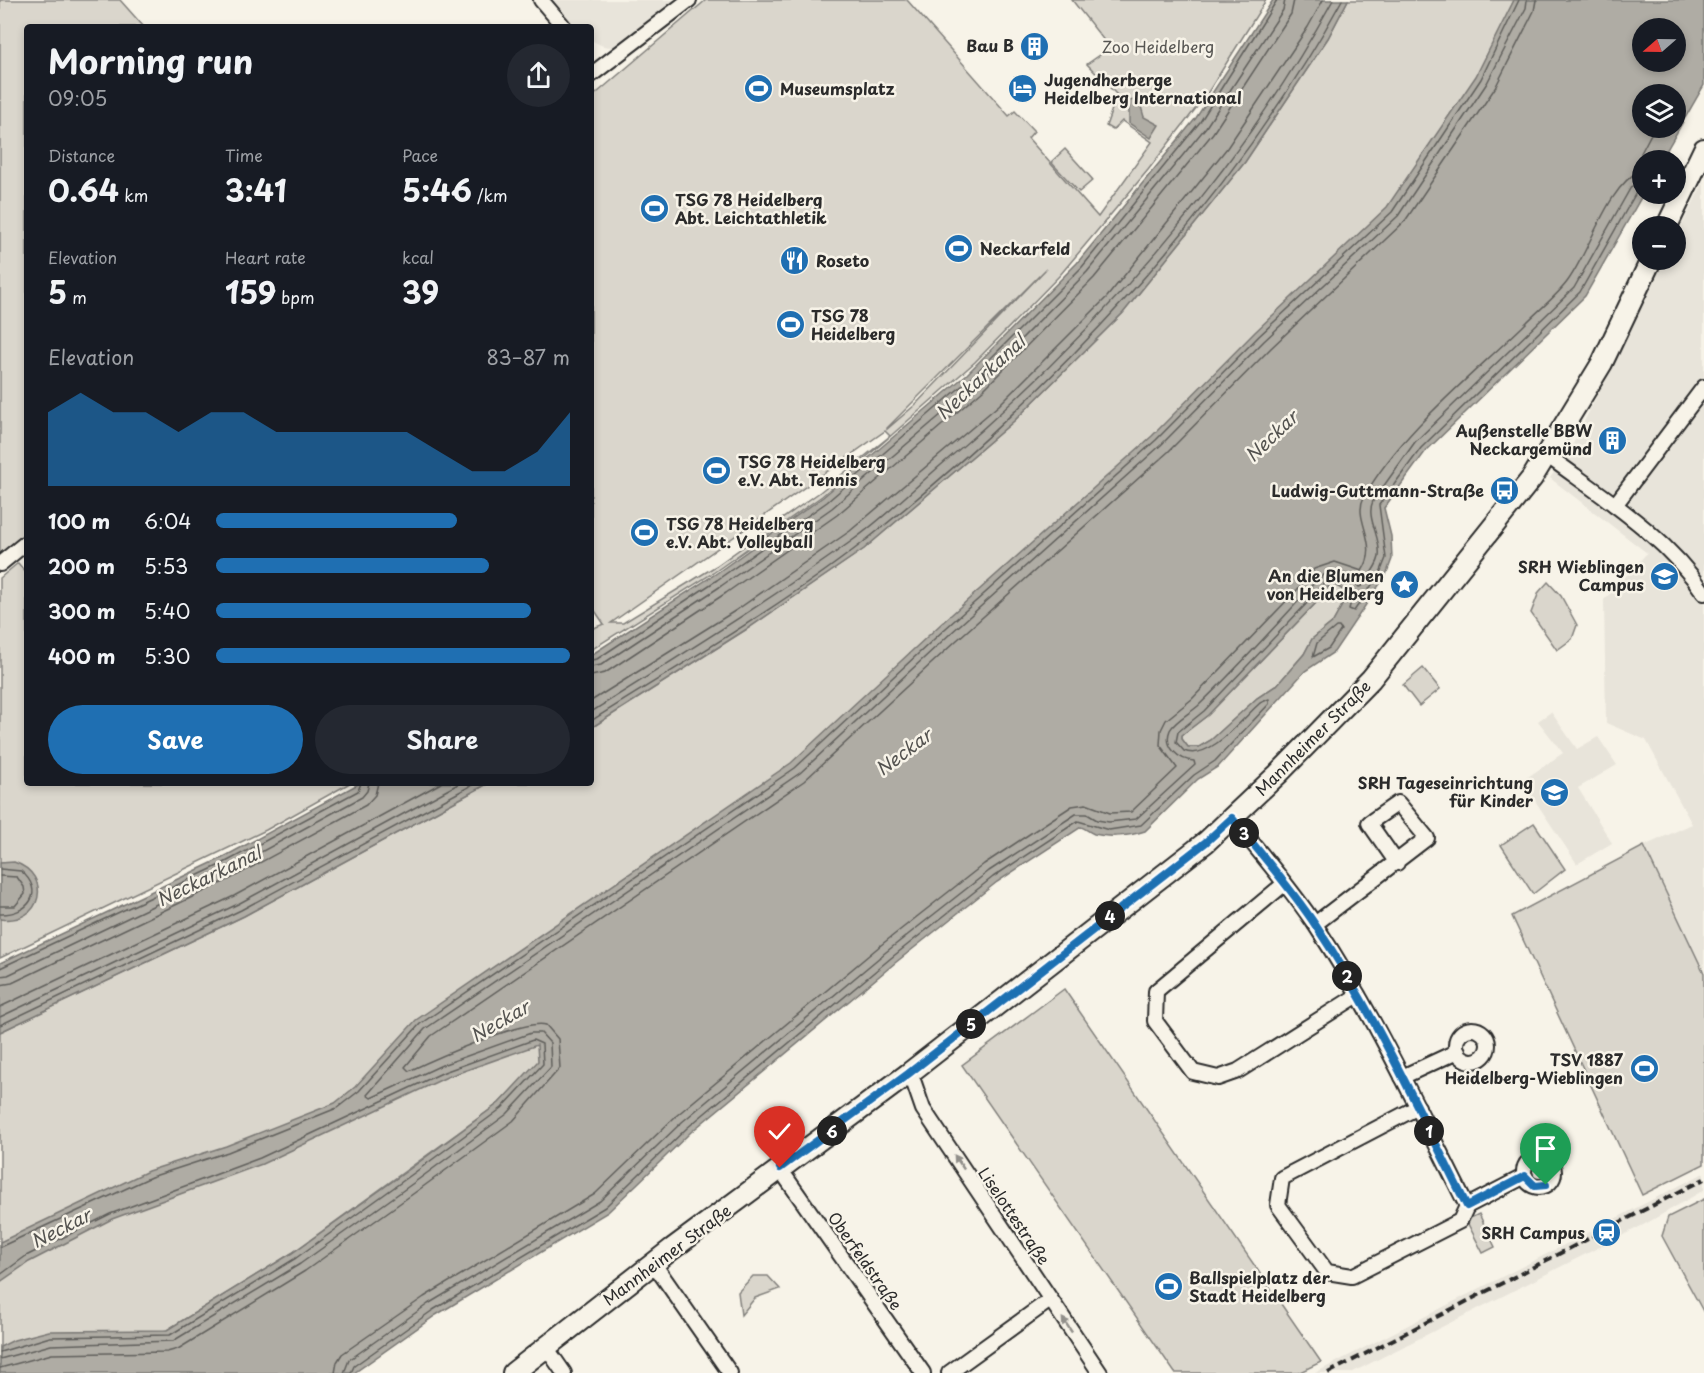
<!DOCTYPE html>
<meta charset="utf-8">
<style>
body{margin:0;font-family:"Playpen Sans",sans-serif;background:#242831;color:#f1f3f6;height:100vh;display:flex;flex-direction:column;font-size:22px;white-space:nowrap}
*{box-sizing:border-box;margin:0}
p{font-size:20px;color:#9ea1a6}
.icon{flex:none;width:33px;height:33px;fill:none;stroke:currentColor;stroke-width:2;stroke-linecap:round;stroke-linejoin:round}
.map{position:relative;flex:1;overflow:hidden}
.details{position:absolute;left:24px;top:24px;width:570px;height:762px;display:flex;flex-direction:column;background:#171b24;border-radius:6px;box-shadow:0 3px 9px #0003}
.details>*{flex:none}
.needle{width:39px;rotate:250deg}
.fabs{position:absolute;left:1632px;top:18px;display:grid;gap:12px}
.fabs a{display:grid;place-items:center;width:54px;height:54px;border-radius:50%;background:#171b24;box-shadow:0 3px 9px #0003;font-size:30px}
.pin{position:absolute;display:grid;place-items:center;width:51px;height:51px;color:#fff;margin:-62px -26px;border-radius:50% 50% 50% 0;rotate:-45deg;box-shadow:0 0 6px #0007}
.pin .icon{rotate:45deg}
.km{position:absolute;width:30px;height:30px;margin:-15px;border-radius:50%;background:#222;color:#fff;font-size:16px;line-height:30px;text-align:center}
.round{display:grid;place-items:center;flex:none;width:63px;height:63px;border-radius:32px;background:#242831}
.summary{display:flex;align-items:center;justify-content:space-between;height:102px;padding:0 24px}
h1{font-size:33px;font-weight:700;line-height:45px}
.figures{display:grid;grid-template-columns:repeat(3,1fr);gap:9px;height:102px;padding:6px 24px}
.figures div{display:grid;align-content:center}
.figures b{font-size:30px;font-weight:700}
.figures small{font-size:16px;font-weight:400}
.figures p{font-size:16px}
.chart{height:168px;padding:12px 24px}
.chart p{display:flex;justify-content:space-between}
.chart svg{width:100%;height:108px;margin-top:6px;fill:#1f6fb2;opacity:.7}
.action{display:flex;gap:12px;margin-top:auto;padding:12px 24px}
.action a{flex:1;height:69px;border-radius:36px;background:#1f6fb2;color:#fff;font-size:24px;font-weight:700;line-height:69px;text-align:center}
.action a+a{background:#242831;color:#f1f3f6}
ul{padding:0 24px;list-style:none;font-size:20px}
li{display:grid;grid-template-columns:96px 72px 1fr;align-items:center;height:45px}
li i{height:15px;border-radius:8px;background:#1f6fb2}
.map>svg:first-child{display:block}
.built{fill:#e8e4da}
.green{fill:#dad6cc;stroke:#82807c;stroke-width:1.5;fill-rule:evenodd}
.water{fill:#afaca4;stroke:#7a7874;stroke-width:1.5;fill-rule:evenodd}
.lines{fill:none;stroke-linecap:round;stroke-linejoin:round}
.shore{stroke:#605f5b;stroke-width:1.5}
.street-casing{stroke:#2b2b2b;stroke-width:18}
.secondary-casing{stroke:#2b2b2b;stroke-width:24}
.street{stroke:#f7f3e8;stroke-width:14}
.secondary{stroke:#f7f3e8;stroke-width:20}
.rail{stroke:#2b2b2b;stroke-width:4;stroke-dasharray:9 4.5;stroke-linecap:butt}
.oneway{fill:#918f8a}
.route-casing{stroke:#fff;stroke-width:12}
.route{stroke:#1f6fb2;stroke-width:8}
.labels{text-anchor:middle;stroke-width:5;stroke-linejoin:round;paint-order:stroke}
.poi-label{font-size:16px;font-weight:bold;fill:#2b2b2b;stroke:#f7f3e8;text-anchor:start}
.park-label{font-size:16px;fill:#575653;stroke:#f7f3e8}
.street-label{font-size:16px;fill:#2b2b2b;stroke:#f7f3e8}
.water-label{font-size:18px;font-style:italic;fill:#53524f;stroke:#f7f3e8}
</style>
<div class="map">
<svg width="1704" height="1373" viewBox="0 0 1704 1373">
<rect width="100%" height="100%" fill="#f7f3e8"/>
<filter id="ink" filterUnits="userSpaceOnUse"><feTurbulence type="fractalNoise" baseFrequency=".0167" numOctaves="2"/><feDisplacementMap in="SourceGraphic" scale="12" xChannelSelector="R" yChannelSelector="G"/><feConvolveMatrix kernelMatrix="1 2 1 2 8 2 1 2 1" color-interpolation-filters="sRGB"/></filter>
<g filter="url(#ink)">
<!-- built -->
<g class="built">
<path d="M550 0H677L622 45 611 47 603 46 591 40V27H575Z"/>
<path d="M1704 181V973L1644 846 1692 824 1646 740 1606 723 1604 600 1647 553 1550 478 1572 446 1664 260H1676V237Z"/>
<path d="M1551 712 1577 749 1598 737 1617 765 1578 788 1612 843 1577 864 1522 781 1563 753 1538 721Z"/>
<path d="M1704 1173V1190L1647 1223 1351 1373H1315Z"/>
</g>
<!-- green -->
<g class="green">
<path d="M0 0H120L144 27H27V532L0 554Z"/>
<path d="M706 0H907L1009 116 1015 111 1034 131 1028 138 1098 217 1152 142 1122 121 1113 130 1106 126 1117 95 1087 64 1110 48 1072 0H1266L1207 94 1148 170 1060 275 975 362 822 496 713 573 591 650V629L604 624 591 605V98ZM1046 269 915 405 887 429V428ZM885 431 890 436 820 492 716 566 623 623H611Z"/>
<path d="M1348 0H1611L499 1103 292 1253 167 1330 0 1373V1032L244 916 489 783H591V728L750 627 864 549 1014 421 1123 313 1245 162 1328 38Z"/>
<path d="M1065 149 1093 180 1079 192 1051 162Z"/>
<path d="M18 563 27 574V783H350L266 830 0 958V578Z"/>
<path d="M1548 582 1561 596 1577 625 1572 639 1557 650 1531 613 1539 592Z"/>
<path d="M1335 585 1345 591 1347 598 1333 622 1312 639 1304 654 1277 685 1257 698 1211 740 1199 747H1188L1182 739V735L1208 715 1315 604 1328 586Z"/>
<path d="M1423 668 1440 689 1419 706 1403 685Z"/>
<path d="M1534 823 1565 869 1533 894 1501 845Z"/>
<path d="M1644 846 1704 973V1164L1642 1195 1512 916Z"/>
<path d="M1064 989 1321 1362 1298 1373H1175L962 1065Z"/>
<path d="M1704 1199V1313L1662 1236 1668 1217Z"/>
<path d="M1479 1214 1495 1247 1483 1253 1466 1220Z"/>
<path d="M753 1276H768L780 1289 755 1298 741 1315 738 1292Z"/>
</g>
<!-- water -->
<g class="water">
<path d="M1273 0H1348L1328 38 1245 162 1123 313 1014 421 864 549 750 627 591 728V655L714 575 823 497 967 374 1077 263 1196 118Z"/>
<path d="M1514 0H1704V85L1661 160H1642L1643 194 1585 296 1425 452 1384 508 1391 536 1392 559 1386 575 1334 652 1305 671 1219 766 1198 779 1145 831C1130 836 1109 838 1094 834 1089 832 1085 828 1081 827L997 882 895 963 691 1132 608 1212 436 1315 354 1373H0V1347L14 1340 49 1331 167 1330 292 1253 411 1168 499 1103 538 1061 537 1045 447 1077 262 1164 112 1219 29 1262 0 1282V1242L148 1171 226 1146 335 1103 355 1087 416 1020 791 763 942 623 1152 436 1255 332 1387 207 1476 76ZM1676 28V62H1642V28ZM1676 94V128H1642V94ZM1335 585 1345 591 1346 598 1333 622 1312 639 1304 654 1277 685 1257 698 1211 740 1199 747H1188L1182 739V735L1208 715 1315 604 1328 587Z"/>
<path d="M1134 100 1140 103 1144 117 1159 125 1151 138 1129 123V101Z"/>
<path d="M360 783H489L244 916 0 1032V963L220 859Z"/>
<path d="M14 862C53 875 43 925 0 919V863Z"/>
</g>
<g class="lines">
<!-- shore -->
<g class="shore">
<path d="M1336 627H1339L1341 630 1329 648 1313 657 1317 643Z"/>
<path d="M591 660 597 659 717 580 827 502 971 378 1082 267 1200 122 1277 0"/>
<path d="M591 667 601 665 721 586 832 508 977 384 1087 272 1206 127 1283 10 1285 0"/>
<path d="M591 676 605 673 726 593 837 515 983 390 1094 278 1213 133 1291 14 1294 0"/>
<path d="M591 701 738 609 850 531 999 405 1107 297 1227 148 1308 27 1323 0"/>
<path d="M591 712C679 656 769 601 853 540 884 518 912 490 941 465 1093 337 1237 175 1333 0"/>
<path d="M591 721C681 664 777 609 861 544 1047 398 1228 208 1342 0"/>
<path d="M0 869 21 871C46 892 28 915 0 914"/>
<path d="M0 876 17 877 24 887 25 894 15 906H0"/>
<path d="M0 968 222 864 358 791 361 783"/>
<path d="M0 976 8 975 226 871 362 797 367 791 369 783"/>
<path d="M0 985 12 983 230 879 366 805 375 795 378 783"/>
<path d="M0 1007 234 896 441 783"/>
<path d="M0 1017 238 904 460 783"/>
<path d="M0 1025 241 910 476 783"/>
<path d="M0 1247 151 1177 228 1152 337 1108 359 1091 420 1024 795 768 946 628 1156 440 1259 336 1392 212 1481 79 1519 0"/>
<path d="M0 1275 26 1256 110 1214 260 1158 444 1072 533 1040 542 1044 543 1064 502 1108 414 1173 296 1258 170 1335 50 1337 0 1352"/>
<path d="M0 1359 51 1345 173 1341 300 1264 419 1179 507 1114 551 1067 550 1043 541 1033H531L442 1065 371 1098 367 1095 425 1029 800 773 951 633 1161 445 1264 341 1398 216 1487 83 1526 8 1527 0"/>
<path d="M0 1368 52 1354 167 1352 178 1349 305 1271 424 1186 513 1121 560 1068 558 1039 546 1025C526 1018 432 1060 409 1071L405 1067 431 1036 804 781 957 640 1168 452 1271 348 1405 221 1495 88 1534 11 1536 0"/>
<path d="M335 1373 337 1362 342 1354 424 1297 595 1194 676 1116 881 945 984 864 1072 806 1086 804 1110 813 1131 812 1177 768 1160 745 1161 730 1166 720 1192 699 1297 590 1314 569 1335 562 1362 571C1381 543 1352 520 1364 497 1399 434 1470 377 1522 327 1536 312 1555 298 1567 282 1591 250 1606 187 1641 170V153L1654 128"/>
<path d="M344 1373 349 1360 428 1304 600 1201 682 1122 886 952 989 871 1076 814H1087L1097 820 1109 822 1136 819 1195 765 1194 761C1179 760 1163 747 1170 730 1175 721 1190 713 1198 706 1235 671 1270 632 1304 595 1320 574 1338 558 1359 587L1362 586C1368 577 1377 567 1379 557 1382 538 1365 518 1373 501L1415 442 1574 288 1631 187 1642 180"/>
<path d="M351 1373 354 1366 433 1310 605 1207 687 1128 891 958 993 877 1078 821 1109 830 1141 825 1194 775 1215 761 1269 704V699L1260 703C1243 718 1209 762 1184 751L1176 742 1178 732 1204 711 1310 600 1325 582 1337 579 1349 587 1352 598 1349 609 1354 611 1380 573 1386 558 1379 505 1421 448 1580 292 1637 191 1642 188"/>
</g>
<defs>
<g id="street">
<path d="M541 0 564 27"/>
<path d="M591 75 689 0"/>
<path d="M1548 456C1603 497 1665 535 1704 593"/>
<path d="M1615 505 1704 387"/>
<path d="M0 564 27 542"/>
<path d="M1232 818C1260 853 1291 888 1316 926 1374 1014 1419 1111 1467 1206"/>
<path d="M1284 884 1156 991 1155 1021 1193 1072 1218 1078 1238 1071 1358 995"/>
<path d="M1315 924 1427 838 1398 803 1369 823 1397 863"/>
<circle cx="1472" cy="1045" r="16"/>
<path d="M908 1074 914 1083 923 1109 1100 1373"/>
<path d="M1402 1077 1458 1051"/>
<path d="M1418 1107 1282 1178 1278 1205 1327 1272 1352 1276 1460 1221 1467 1206"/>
<circle cx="1539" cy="1172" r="15"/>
<path d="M780 1169 923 1373"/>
<path d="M1467 1206 1525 1176"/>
<path d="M654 1264 730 1373"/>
<path d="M546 1347 564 1373"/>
<path d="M949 1373 1050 1300"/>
</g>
<g id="secondary">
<path d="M1667 226 1704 149"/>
<path d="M513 1373 672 1249 908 1074 1179 863 1206 842 1278 774 1371 679 1532 478 1602 363 1651 260"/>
</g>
</defs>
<!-- street casing -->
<use href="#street" class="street-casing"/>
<!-- secondary casing -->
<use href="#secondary" class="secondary-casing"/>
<!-- street -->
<use href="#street" class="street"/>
<!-- secondary -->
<use href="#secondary" class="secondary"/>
<!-- rail -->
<path class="rail" d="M1328 1373 1704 1179"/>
</g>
<!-- one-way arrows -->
<defs><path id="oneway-solid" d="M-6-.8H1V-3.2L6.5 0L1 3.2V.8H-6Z" transform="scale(1.5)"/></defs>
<g class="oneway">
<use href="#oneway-solid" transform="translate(959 1162) rotate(-124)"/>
<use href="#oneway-solid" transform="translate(1067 1325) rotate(-124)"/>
</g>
</g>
<g class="lines" filter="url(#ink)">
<defs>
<path id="route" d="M780 1168 908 1074 1206 842 1232 818C1260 853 1291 888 1316 926 1375 1014 1419 1111 1467 1206L1525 1176 1535 1186 1546 1185"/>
</defs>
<!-- route casing -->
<use href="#route" class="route-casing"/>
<!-- route -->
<use href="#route" class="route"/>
</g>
<!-- icons -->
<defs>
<symbol id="building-disc" viewBox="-11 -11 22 22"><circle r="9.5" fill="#1f6fb2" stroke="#f7f3e8"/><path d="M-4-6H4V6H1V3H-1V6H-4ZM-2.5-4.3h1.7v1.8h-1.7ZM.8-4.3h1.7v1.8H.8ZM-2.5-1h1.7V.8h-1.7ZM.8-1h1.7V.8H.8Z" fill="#fff"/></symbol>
<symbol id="stadium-disc" viewBox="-11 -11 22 22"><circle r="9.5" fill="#1f6fb2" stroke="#f7f3e8"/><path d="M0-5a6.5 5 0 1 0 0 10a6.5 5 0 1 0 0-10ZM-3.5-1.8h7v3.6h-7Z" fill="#fff"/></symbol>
<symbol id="hotel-disc" viewBox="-11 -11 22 22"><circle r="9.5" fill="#1f6fb2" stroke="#f7f3e8"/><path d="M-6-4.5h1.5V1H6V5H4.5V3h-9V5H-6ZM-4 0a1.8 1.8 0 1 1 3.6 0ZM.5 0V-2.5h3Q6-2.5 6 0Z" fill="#fff"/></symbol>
<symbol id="restaurant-disc" viewBox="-11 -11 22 22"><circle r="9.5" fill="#1f6fb2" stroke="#f7f3e8"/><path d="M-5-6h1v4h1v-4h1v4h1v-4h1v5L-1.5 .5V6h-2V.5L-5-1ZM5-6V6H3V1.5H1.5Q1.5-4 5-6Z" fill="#fff"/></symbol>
<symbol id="bus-disc" viewBox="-11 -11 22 22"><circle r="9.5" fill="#1f6fb2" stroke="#f7f3e8"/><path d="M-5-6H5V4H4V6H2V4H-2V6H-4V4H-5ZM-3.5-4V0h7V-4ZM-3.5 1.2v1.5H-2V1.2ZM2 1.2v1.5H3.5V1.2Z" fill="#fff"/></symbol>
<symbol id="university-disc" viewBox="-11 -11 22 22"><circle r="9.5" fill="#1f6fb2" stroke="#f7f3e8"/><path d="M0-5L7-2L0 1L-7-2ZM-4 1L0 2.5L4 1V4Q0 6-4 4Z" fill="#fff"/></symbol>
<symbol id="sight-disc" viewBox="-11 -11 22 22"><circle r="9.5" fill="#1f6fb2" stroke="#f7f3e8"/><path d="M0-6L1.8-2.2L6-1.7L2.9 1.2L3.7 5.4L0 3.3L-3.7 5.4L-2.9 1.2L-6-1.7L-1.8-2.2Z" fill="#fff"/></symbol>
<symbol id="school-disc" viewBox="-11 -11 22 22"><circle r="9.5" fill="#1f6fb2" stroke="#f7f3e8"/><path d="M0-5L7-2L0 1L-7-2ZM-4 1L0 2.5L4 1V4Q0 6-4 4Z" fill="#fff"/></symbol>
<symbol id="station-disc" viewBox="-11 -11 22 22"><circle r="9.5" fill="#1f6fb2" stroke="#f7f3e8"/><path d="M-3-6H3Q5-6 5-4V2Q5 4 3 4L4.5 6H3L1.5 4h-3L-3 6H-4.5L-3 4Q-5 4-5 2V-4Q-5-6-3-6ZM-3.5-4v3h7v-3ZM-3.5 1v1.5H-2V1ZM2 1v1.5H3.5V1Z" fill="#fff"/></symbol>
</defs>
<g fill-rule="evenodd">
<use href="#building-disc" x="1018" y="30" width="33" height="33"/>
<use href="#stadium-disc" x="742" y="72" width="33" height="33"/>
<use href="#hotel-disc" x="1006" y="72" width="33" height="33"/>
<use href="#stadium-disc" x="638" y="192" width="33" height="33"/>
<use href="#stadium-disc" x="942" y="232" width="33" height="33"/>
<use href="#restaurant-disc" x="778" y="244" width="33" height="33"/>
<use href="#stadium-disc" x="774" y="308" width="33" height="33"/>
<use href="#building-disc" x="1596" y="424" width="33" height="33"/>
<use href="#stadium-disc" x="700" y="454" width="33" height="33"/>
<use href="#bus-disc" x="1488" y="474" width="33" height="33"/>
<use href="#stadium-disc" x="628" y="516" width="33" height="33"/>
<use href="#university-disc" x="1648" y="560" width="33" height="33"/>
<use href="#sight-disc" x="1388" y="568" width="33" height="33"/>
<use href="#school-disc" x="1538" y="776" width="33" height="33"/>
<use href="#stadium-disc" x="1628" y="1052" width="33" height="33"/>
<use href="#station-disc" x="1590" y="1216" width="33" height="33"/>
<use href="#stadium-disc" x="1152" y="1270" width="33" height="33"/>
</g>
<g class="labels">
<!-- poi labels -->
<g class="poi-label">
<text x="1014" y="52" text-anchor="end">Bau B</text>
<text x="1044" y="86">Jugendherberge<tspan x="1044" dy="18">Heidelberg International</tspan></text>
<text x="780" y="95">Museumsplatz</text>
<text x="675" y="206">TSG 78 Heidelberg<tspan x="675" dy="18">Abt. Leichtathletik</tspan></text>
<text x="980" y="255">Neckarfeld</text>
<text x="816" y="267">Roseto</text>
<text x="811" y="322">TSG 78<tspan x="811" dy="18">Heidelberg</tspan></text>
<text x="1592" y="437" text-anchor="end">Außenstelle BBW<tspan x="1592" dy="18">Neckargemünd</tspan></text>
<text x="738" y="468">TSG 78 Heidelberg<tspan x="738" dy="18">e.V. Abt. Tennis</tspan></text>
<text x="1484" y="497" text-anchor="end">Ludwig-Guttmann-Straße</text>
<text x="666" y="530">TSG 78 Heidelberg<tspan x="666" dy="18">e.V. Abt. Volleyball</tspan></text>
<text x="1644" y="573" text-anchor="end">SRH Wieblingen<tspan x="1644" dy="18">Campus</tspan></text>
<text x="1384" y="582" text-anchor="end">An die Blumen<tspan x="1384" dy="18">von Heidelberg</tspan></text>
<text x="1533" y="789" text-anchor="end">SRH Tageseinrichtung<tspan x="1533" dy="18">für Kinder</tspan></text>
<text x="1623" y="1066" text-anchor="end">TSV 1887<tspan x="1623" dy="18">Heidelberg-Wieblingen</tspan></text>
<text x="1585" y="1239" text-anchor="end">SRH Campus</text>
<text x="1189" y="1284">Ballspielplatz der<tspan x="1189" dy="18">Stadt Heidelberg</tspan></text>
</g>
<!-- park labels -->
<g class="park-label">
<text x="1158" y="53">Zoo Heidelberg</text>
</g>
<!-- street labels -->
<g class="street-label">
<text transform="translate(1313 738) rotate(-45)" y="6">Mannheimer Straße</text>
<text transform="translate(1014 1216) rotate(56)" y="6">Liselottestraße</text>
<text transform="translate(667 1255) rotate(-37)" y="6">Mannheimer Straße</text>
<text transform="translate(865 1261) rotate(55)" y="6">Oberfeldstraße</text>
</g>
<!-- water labels -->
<g class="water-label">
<text transform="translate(981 378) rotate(-43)" y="6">Neckarkanal</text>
<text transform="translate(1272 437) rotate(-44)" y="6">Neckar</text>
<text transform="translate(904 753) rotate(-37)" y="6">Neckar</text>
<text transform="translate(209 877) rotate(-26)" y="6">Neckarkanal</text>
<text transform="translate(500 1022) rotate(-30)" y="6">Neckar</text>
<text transform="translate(61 1229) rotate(-27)" y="6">Neckar</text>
</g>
</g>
</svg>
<div class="fabs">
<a><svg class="needle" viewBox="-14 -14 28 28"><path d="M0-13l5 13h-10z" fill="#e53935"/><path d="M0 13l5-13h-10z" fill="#9ea1a6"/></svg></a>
<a><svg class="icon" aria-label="layers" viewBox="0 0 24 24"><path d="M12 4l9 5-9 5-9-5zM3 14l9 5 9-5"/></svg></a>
<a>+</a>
<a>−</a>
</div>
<div class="pin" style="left:1546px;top:1185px;background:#1e9e55"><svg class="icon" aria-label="arrive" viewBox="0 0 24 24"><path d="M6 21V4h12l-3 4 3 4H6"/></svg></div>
<div class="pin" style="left:780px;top:1168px;background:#d93025"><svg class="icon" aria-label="check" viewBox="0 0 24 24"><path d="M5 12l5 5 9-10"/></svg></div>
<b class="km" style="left:1429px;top:1131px">1</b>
<b class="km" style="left:1347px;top:976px">2</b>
<b class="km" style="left:1244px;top:833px">3</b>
<b class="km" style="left:1110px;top:916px">4</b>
<b class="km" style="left:971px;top:1024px">5</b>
<b class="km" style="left:832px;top:1131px">6</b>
<section class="details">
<div class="summary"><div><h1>Morning run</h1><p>09:05</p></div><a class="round"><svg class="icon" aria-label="share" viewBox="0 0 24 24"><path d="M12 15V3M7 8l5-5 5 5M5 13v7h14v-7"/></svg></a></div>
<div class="figures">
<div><p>Distance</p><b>0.64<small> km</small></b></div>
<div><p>Time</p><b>3:41</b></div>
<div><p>Pace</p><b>5:46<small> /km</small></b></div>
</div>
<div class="figures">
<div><p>Elevation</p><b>5<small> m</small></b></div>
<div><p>Heart rate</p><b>159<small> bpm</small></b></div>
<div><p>kcal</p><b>39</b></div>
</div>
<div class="chart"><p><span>Elevation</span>83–87 m</p>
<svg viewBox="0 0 160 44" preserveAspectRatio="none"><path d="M0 44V14L10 6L20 14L30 14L40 22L50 14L60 14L70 22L80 22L90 22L100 22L110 22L120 30L130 38L140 38L150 30L160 14V44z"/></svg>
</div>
<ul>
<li><b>100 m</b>6:04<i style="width:68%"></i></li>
<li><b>200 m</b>5:53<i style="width:77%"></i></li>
<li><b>300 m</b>5:40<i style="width:89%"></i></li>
<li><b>400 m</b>5:30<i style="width:100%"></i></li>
</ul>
<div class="action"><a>Save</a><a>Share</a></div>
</section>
</div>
